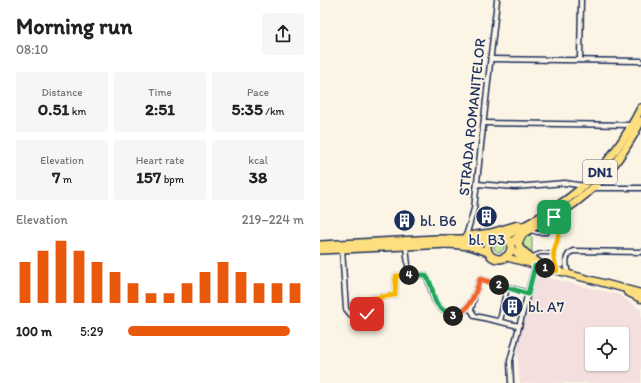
<!DOCTYPE html>
<meta charset="utf-8">
<style>
body{margin:0;font-family:Itim,sans-serif;background:#f6f6f6;color:#222;height:100vh;display:flex;flex-direction:column;font-size:15px;white-space:nowrap}
*{box-sizing:border-box;margin:0}
p{font-size:13px;color:#767676}
.icon{flex:none;width:22px;height:22px;fill:none;stroke:currentColor;stroke-width:2;stroke-linecap:round;stroke-linejoin:round}
.map{position:relative;flex:1;overflow:hidden}
.panel{display:flex;flex-direction:column;background:#fff;width:320px}
.panel>*{flex:none}
.controls{position:absolute;left:265px;top:327px;display:grid;gap:8px}
.controls a{display:grid;place-items:center;width:44px;height:44px;border-radius:4px;background:#fff;box-shadow:0 1px 3px #0004;font-size:20px}
.pin{position:absolute;display:grid;place-items:center;width:34px;height:34px;color:#fff;margin:-17px;border-radius:8px;box-shadow:0 2px 6px #0006}
.km{position:absolute;width:20px;height:20px;margin:-10px;border-radius:50%;background:#222;color:#fff;font-size:11px;line-height:20px;text-align:center}
.round{display:grid;place-items:center;flex:none;width:42px;height:42px;border-radius:4px;background:#f6f6f6}
.overview{display:flex;align-items:center;justify-content:space-between;height:68px;padding:0 16px}
h1{font-size:22px;font-weight:800;line-height:30px}
.metrics{display:grid;grid-template-columns:repeat(3,1fr);gap:6px;height:68px;padding:4px 16px}
.metrics div{display:grid;align-content:center;border-radius:4px;background:#f6f6f6;text-align:center}
.metrics b{font-size:17px;font-weight:800}
.metrics small{font-size:11px;font-weight:400}
.metrics p{font-size:11px}
.chart{height:112px;padding:8px 16px}
.chart p{display:flex;justify-content:space-between}
.chart svg{width:100%;height:72px;margin-top:4px;stroke:#ea580c;stroke-width:6}
ul{padding:0 16px;list-style:none;font-size:13px}
li{display:grid;grid-template-columns:64px 48px 1fr;align-items:center;height:30px}
li i{height:10px;border-radius:5px;background:#ea580c}
main{display:flex;flex:1;min-height:0}
.map>svg:first-child{display:block}
.built{fill:#f2dfde;fill-rule:evenodd}
.green{fill:#c7e69e;stroke:#718a7e}
.lines{fill:none;stroke-linecap:round;stroke-linejoin:round}
.lane-casing{stroke:#1b2f5e;stroke-width:5}
.street-casing{stroke:#1b2f5e;stroke-width:7}
.primary-casing{stroke:#1b2f5e;stroke-width:9}
.highway-casing{stroke:#1b2f5e;stroke-width:10}
.lane{stroke:#fcf5e5;stroke-width:2}
.street{stroke:#fcf5e5;stroke-width:4}
.primary{stroke:#fddf80;stroke-width:6}
.highway{stroke:#fddf80;stroke-width:7}
.split-1-casing{stroke:#fff;stroke-width:8}
.split-2-casing{stroke:#fff;stroke-width:8}
.split-3-casing{stroke:#fff;stroke-width:8}
.split-4-casing{stroke:#fff;stroke-width:8}
.split-5-casing{stroke:#fff;stroke-width:8}
.split-1{stroke:#f5b400;stroke-width:5}
.split-2{stroke:#22a559;stroke-width:5}
.split-3{stroke:#f0652b;stroke-width:5}
.split-4{stroke:#22a559;stroke-width:5}
.split-5{stroke:#f5b400;stroke-width:5}
.labels{text-anchor:middle;stroke-width:3.5;stroke-linejoin:round;paint-order:stroke}
.shield{fill:#fcf5e5;stroke:#5e6a86;stroke-width:1}
.shield-label{font-size:14px;font-weight:bold;fill:#1b2f5e}
.street-label{font-size:15px;fill:#1b2f5e;stroke:#fcf5e5}
.poi-label{font-size:15px;fill:#1b2f5e;stroke:#fcf5e5;text-anchor:start}
</style>
<main>
<section class="panel">
<div class="overview"><div><h1>Morning run</h1><p>08:10</p></div><a class="round"><svg class="icon" aria-label="share" viewBox="0 0 24 24"><path d="M12 15V3M7 8l5-5 5 5M5 13v7h14v-7"/></svg></a></div>
<div class="metrics">
<div><p>Distance</p><b>0.51<small> km</small></b></div>
<div><p>Time</p><b>2:51</b></div>
<div><p>Pace</p><b>5:35<small> /km</small></b></div>
</div>
<div class="metrics">
<div><p>Elevation</p><b>7<small> m</small></b></div>
<div><p>Heart rate</p><b>157<small> bpm</small></b></div>
<div><p>kcal</p><b>38</b></div>
</div>
<div class="chart"><p><span>Elevation</span>219–224 m</p>
<svg viewBox="0 0 160 44" preserveAspectRatio="none"><path d="M5 44V19M15 44V12M25 44V6M35 44V12M45 44V19M55 44V25M65 44V32M75 44V38M85 44V38M95 44V32M105 44V25M115 44V19M125 44V25M135 44V32M145 44V32M155 44V32"/></svg>
</div>
<ul>
<li><b>100 m</b>5:29<i style="width:92%"></i></li>
</ul>
</section>
<div class="map">
<svg width="321" height="383" viewBox="0 0 321 383">
<rect width="100%" height="100%" fill="#fcf5e5"/>
<filter id="ink" filterUnits="userSpaceOnUse"><feTurbulence type="fractalNoise" baseFrequency=".025" numOctaves="2"/><feDisplacementMap in="SourceGraphic" scale="8" xChannelSelector="R" yChannelSelector="G"/><feConvolveMatrix kernelMatrix="1 2 1 2 8 2 1 2 1" color-interpolation-filters="sRGB"/></filter>
<g filter="url(#ink)">
<!-- built -->
<path class="built" d="M216 275 299 295 321 310V383H200L197 355 201 328ZM272 334H302V364H272Z"/>
<!-- green -->
<g class="green">
<path d="M208 234 212 237V251L210 253 202 247 203 239Z"/>
<circle cx="179" cy="247" r="5"/>
</g>
<g class="lines">
<defs>
<g id="lane">
<path d="M211 231 217 233H227L232 227 234 218"/>
<path d="M233 253C239 242 242 230 235 219"/>
<path d="M213 256 220 253H233L236 270"/>
</g>
<g id="street">
<path d="M171 59 321 61"/>
<path d="M260 60 261 0"/>
<path d="M164 123 312 125"/>
<path d="M157 184 195 187 245 183 264 186"/>
<path d="M273 188H321"/>
<path d="M146 236 154 209 177 0"/>
<path d="M86 246 89 275"/>
<path d="M22 249 26 309 31 315 49 314 51 302 53 298 75 295 76 276 105 275C111 282 111 293 115 301 118 307 123 311 128 313 146 322 156 292 160 279L208 293"/>
<path d="M248 274C246 264 244 255 253 251L321 252"/>
<path d="M154 298 151 310 155 316 199 326"/>
<path d="M180 321 187 287"/>
<path d="M191 383 190 361 215 266"/>
</g>
<g id="primary">
<path d="M191 248 199 255 215 263"/>
<path d="M185 257 321 293"/>
<path d="M307 292 321 299"/>
</g>
<g id="highway">
<path d="M202 235 198 243 200 249 225 268"/>
<circle cx="179" cy="247" r="12"/>
<path d="M147 236 171 233 198 225"/>
<path d="M185 236C251 203 287 175 321 108"/>
<path d="M191 243C206 228 225 223 243 211 277 190 303 157 321 121"/>
<path d="M0 245 117 239H170"/>
<path d="M0 250 129 244 150 246 168 252"/>
</g>
</defs>
<!-- lane casing -->
<use href="#lane" class="lane-casing"/>
<!-- street casing -->
<use href="#street" class="street-casing"/>
<!-- primary casing -->
<use href="#primary" class="primary-casing"/>
<!-- highway casing -->
<use href="#highway" class="highway-casing"/>
<!-- lane -->
<use href="#lane" class="lane"/>
<!-- street -->
<use href="#street" class="street"/>
<!-- primary -->
<use href="#primary" class="primary"/>
<!-- highway -->
<use href="#highway" class="highway"/>
</g>
</g>
<g class="lines" filter="url(#ink)">
<defs>
<path id="split-1" d="M225 268 237 271C236 265 232 257 234 251 238 238 242 230 234 217"/>
<path id="split-2" d="M179 285 208 294 215 266 225 268"/>
<path id="split-3" d="M133 316C149 313 156 293 160 279L179 285"/>
<path id="split-4" d="M89 275H105C119 290 105 303 133 316"/>
<path id="split-5" d="M47 314 50 312 51 302 53 298 75 295 76 276 89 275"/>
</defs>
<!-- split-1 casing -->
<use href="#split-1" class="split-1-casing"/>
<!-- split-2 casing -->
<use href="#split-2" class="split-2-casing"/>
<!-- split-3 casing -->
<use href="#split-3" class="split-3-casing"/>
<!-- split-4 casing -->
<use href="#split-4" class="split-4-casing"/>
<!-- split-5 casing -->
<use href="#split-5" class="split-5-casing"/>
<!-- split-1 -->
<use href="#split-1" class="split-1"/>
<!-- split-2 -->
<use href="#split-2" class="split-2"/>
<!-- split-3 -->
<use href="#split-3" class="split-3"/>
<!-- split-4 -->
<use href="#split-4" class="split-4"/>
<!-- split-5 -->
<use href="#split-5" class="split-5"/>
</g>
<!-- icons -->
<defs>
<symbol id="building-disc" viewBox="-11 -11 22 22"><circle r="9.5" fill="#1b2f5e" stroke="#fcf5e5"/><path d="M-4-6H4V6H1V3H-1V6H-4ZM-2.5-4.3h1.7v1.8h-1.7ZM.8-4.3h1.7v1.8H.8ZM-2.5-1h1.7V.8h-1.7ZM.8-1h1.7V.8H.8Z" fill="#fff"/></symbol>
</defs>
<g fill-rule="evenodd">
<use href="#building-disc" x="154" y="204" width="25" height="25"/>
<use href="#building-disc" x="72" y="208" width="25" height="25"/>
<use href="#building-disc" x="180" y="294" width="25" height="25"/>
</g>
<g class="labels">
<!-- shield labels -->
<rect class="shield" x="263" y="160" width="34" height="24" rx="3"/>
<g class="shield-label">
<text x="280" y="177">DN1</text>
</g>
<!-- street labels -->
<g class="street-label">
<text transform="translate(152 117) rotate(-84)" y="5">STRADA ROMANIȚELOR</text>
</g>
<!-- poi labels -->
<g class="poi-label">
<text x="100" y="226">bl. B6</text>
<text x="167" y="245" text-anchor="middle">bl. B3</text>
<text x="208" y="312">bl. A7</text>
</g>
</g>
</svg>
<div class="controls">
<a><svg class="icon" aria-label="locate" viewBox="0 0 24 24"><circle cx="12" cy="12" r="6"/><path d="M12 2v4M12 18v4M2 12h4M18 12h4"/></svg></a>
</div>
<div class="pin" style="left:234px;top:217px;background:#1e9e55"><svg class="icon" aria-label="arrive" viewBox="0 0 24 24"><path d="M6 21V4h12l-3 4 3 4H6"/></svg></div>
<div class="pin" style="left:47px;top:314px;background:#d93025"><svg class="icon" aria-label="check" viewBox="0 0 24 24"><path d="M5 12l5 5 9-10"/></svg></div>
<b class="km" style="left:225px;top:268px">1</b>
<b class="km" style="left:179px;top:285px">2</b>
<b class="km" style="left:133px;top:316px">3</b>
<b class="km" style="left:89px;top:275px">4</b>
</div>
</main>
